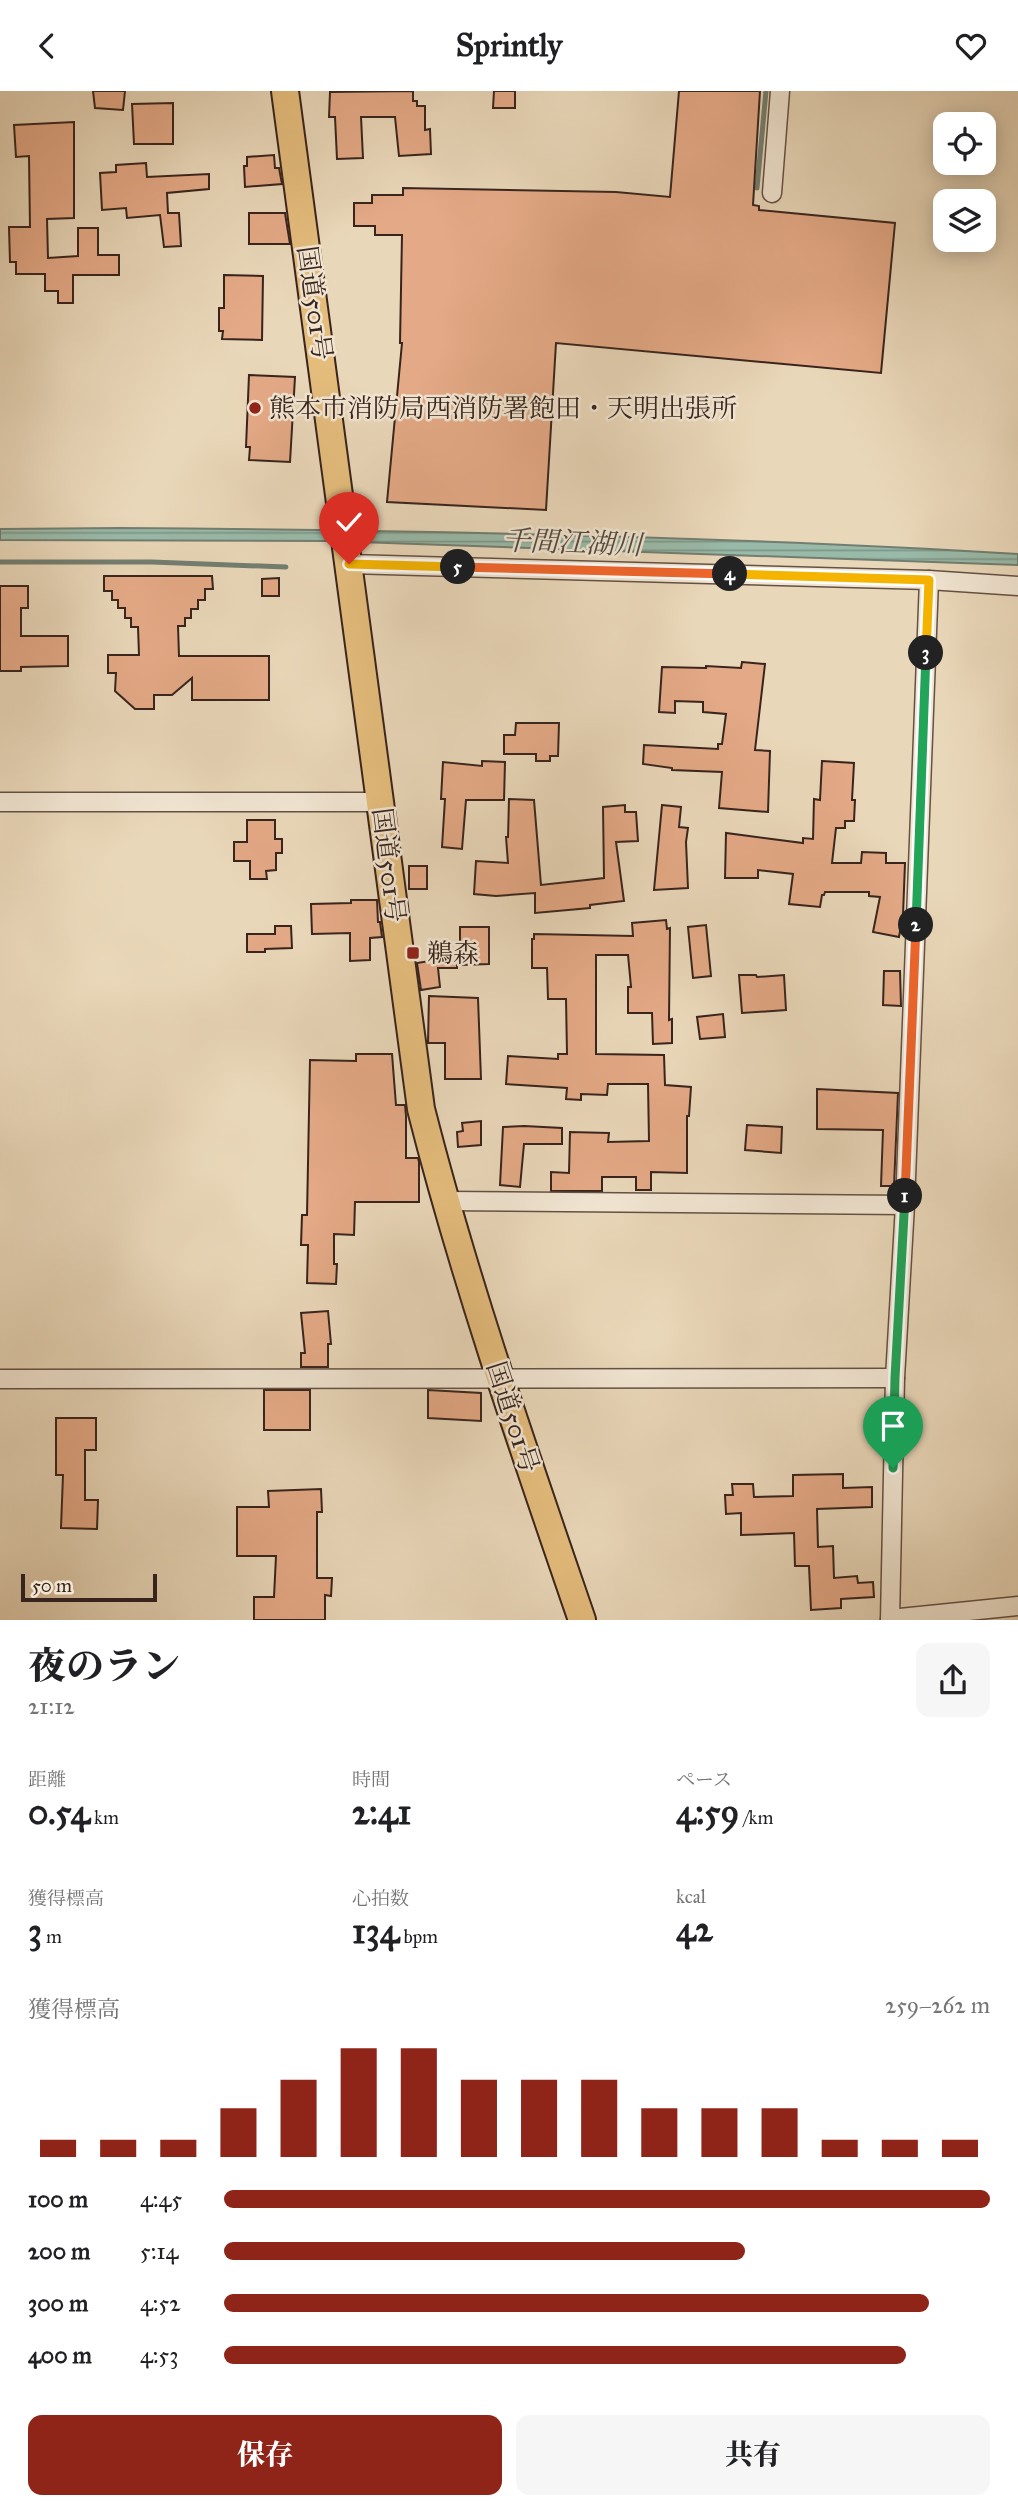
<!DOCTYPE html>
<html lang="ja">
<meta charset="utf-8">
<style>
body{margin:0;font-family:"IM FELL Great Primer","Noto Serif JP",serif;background:#f6f6f6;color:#202124;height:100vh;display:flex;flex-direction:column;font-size:26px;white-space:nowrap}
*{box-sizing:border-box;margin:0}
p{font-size:23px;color:#757577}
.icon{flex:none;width:38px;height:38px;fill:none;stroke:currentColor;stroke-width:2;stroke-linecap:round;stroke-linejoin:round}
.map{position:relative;height:1529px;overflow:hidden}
.sheet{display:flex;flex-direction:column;background:#fff;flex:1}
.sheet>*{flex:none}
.fabs{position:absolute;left:933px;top:21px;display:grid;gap:14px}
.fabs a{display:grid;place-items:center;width:63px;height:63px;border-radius:14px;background:#fff;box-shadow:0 4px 18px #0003;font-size:35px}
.scale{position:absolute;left:21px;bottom:18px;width:136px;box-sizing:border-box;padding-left:7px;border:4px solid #38241d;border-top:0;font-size:19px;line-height:24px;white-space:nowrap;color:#38241d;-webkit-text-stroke:5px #f1e5d2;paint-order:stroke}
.pin{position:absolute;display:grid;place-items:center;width:60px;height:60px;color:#fff;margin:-72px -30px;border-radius:50% 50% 50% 0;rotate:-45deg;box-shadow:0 0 7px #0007}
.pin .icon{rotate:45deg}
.km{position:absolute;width:35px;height:35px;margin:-18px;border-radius:50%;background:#222;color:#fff;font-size:19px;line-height:35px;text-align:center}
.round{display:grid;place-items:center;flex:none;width:74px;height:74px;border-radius:14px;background:#f6f6f6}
.overview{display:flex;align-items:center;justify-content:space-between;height:119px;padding:0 28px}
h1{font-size:38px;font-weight:800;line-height:52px}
.figures{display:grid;grid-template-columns:repeat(3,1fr);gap:10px;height:119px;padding:7px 28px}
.figures div{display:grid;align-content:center}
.figures b{font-size:35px;font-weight:800}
.figures small{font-size:19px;font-weight:400}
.figures p{font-size:19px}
.chart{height:196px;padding:14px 28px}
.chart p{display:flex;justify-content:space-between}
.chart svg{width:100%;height:126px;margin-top:7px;stroke:#8f2418;stroke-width:6}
.primary-button{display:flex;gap:14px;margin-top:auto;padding:14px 28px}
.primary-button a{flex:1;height:80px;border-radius:14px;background:#8f2418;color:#fff;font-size:28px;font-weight:800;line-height:80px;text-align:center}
.primary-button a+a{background:#f6f6f6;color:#202124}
ul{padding:0 28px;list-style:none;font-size:23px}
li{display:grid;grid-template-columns:112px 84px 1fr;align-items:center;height:52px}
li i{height:18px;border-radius:9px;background:#8f2418}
header{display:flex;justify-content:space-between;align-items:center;height:91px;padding:0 28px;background:#fff;font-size:32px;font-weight:800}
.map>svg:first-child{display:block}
.water{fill:url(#water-rules);stroke:#727e71;stroke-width:2}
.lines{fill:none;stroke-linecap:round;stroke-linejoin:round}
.stream{stroke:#727e71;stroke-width:5}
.building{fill:#e4a986;stroke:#38241d;stroke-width:2}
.minor-casing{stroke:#645144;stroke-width:21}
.highway-casing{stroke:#38241d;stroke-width:30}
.minor{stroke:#f1e5d2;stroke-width:18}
.highway{stroke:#e4bc7c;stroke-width:26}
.split-1-casing{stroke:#fff;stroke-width:14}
.split-2-casing{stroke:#fff;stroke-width:14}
.split-3-casing{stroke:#fff;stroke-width:14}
.split-4-casing{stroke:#fff;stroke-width:14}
.split-5-casing{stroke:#fff;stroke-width:14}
.split-6-casing{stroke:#fff;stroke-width:14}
.split-1{stroke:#22a559;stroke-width:9}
.split-2{stroke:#f0652b;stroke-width:9}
.split-3{stroke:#22a559;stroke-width:9}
.split-4{stroke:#f5b400;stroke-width:9}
.split-5{stroke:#f0652b;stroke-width:9}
.split-6{stroke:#f5b400;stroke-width:9}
.poi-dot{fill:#8f2418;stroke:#f1e5d2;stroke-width:2.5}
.labels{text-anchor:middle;stroke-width:5;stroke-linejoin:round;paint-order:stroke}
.street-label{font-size:26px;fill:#38241d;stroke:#f1e5d2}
.poi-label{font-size:26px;fill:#38241d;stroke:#f1e5d2;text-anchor:start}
.water-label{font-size:28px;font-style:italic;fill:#504a40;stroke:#f1e5d2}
</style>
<header><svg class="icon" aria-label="back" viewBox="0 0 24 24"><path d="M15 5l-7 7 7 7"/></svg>Sprintly<svg class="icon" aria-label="heart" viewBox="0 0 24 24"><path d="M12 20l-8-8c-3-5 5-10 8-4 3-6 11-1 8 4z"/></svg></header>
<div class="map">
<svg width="1018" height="1529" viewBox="0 0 1018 1529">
<defs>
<pattern id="water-rules" width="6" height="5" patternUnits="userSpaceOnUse" patternTransform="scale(1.75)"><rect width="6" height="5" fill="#99baa9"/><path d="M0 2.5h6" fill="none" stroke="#7e9789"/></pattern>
</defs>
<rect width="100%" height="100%" fill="#e9d7b9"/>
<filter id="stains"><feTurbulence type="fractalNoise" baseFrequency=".00286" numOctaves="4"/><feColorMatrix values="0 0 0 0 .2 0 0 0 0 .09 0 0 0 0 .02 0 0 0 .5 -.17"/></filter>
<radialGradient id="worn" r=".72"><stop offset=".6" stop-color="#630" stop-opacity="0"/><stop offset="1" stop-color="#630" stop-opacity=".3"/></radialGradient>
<!-- water -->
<path class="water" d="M120 437C420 439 719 445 1018 463V474L329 450 0 449V438Z"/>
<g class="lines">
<!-- stream -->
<g class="stream">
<path d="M757 97 766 0"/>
<path d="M0 471H152L286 476"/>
</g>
</g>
<!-- building -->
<g class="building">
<path d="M93 0H125L123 19 95 17Z"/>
<path d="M413 0V10H417V15H425V39L430 38 431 63 399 65 395 26H361L363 67 337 68 335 26H329L330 1Z"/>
<path d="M494 0H515V17H493Z"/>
<path d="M679 0H760L753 114 759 115V119L895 132 881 282 556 252 546 419 387 411 402 252H400L402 144H375V135H354V112H372V104H403V97L616 101 670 106Z"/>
<path d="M173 12V53H134L132 13Z"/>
<path d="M74 31V127L47 128 48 167 78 165V137H98V164H119V184H73V212H58V200H45V183H16V171H10L9 136H30L29 65 16 66 14 34Z"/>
<path d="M274 64 275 77H279L282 93 245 96 244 75H247V66Z"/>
<path d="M146 72 147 86 209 83V98L167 102 168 122H179L181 155 164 156 160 124 127 127 126 117 102 119 100 82 116 81V74Z"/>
<path d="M249 122H285L290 153H249Z"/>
<path d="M224 184 263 185 262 249 222 248 223 240H219V217H224Z"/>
<path d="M249 284 295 286 290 371 249 369 250 356H246Z"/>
<path d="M104 485H212L213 498H205V509H198V518H191V527H185V535H178L179 565H269V609H192V587L172 604H154V618H135L115 600 116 582H108V564H139L138 536H131V527H125V517H118V509H112V500H104Z"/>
<path d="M279 487V505H262V488Z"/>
<path d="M0 495H28V517H21V545H68V575L21 576V580H0Z"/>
<path d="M742 571 765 573 755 659 770 660 768 721 719 717 722 681 672 679V677L643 673 644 654 718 658V653H722L726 623 703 621V611L675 610V622L659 621 662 576 706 577V575L741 577Z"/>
<path d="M516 632H559L558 665H550V670H536V663H504V644H515Z"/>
<path d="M482 670 505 671 504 709H466L462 758 442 756 445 708H441L443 671 482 675Z"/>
<path d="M822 670 854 672 852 709H855L854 730H845V737H836L832 772H861L862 761 886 762V772H905L903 824 899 846 873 841 880 806 869 805V801H825L824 804H822L820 816 789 813 793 783 758 779V787H725L726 742 803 752V747L813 748 814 708 820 709Z"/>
<path d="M509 708 534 709 541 794 604 787 603 716 625 714V721H636L638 750 616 751 624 810 590 814V817L535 822V802L496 805 474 803 476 770 508 772 506 746H508Z"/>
<path d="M662 714 681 716 679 736 688 737 686 751 688 797 654 799Z"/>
<path d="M247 729H275V748H282V762H276V779L266 780 267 788H250V770H234V751H247Z"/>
<rect x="409" y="775" width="18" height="23"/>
<path d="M351 809H377L378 831H380L382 846 370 847V869L350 870V842L312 843 311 813 351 812Z"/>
<path d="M666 829 667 838 670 837 669 929 672 928V952L653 953 652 922H628V896H631L628 864H596V963L664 964 665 994 691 996 689 1025H687V1082L651 1081V1099H636V1086H602V1100H551V1081L569 1082 570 1041 609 1042 608 1051 649 1050 648 993H608L607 1004 581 1003V1009L566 1008 567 997 506 993 508 965 558 968V963H567L566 908H548L547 877H532V848H534V843L633 845 632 832Z"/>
<path d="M706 834 711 885 693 887 688 836Z"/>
<path d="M275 835H291L292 857 265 858V861H247V843H275Z"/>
<path d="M460 836H489V873L460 874Z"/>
<path d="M436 862H457V877H438L440 896 421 899 417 872 436 869Z"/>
<path d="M884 880H900L901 915 883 914Z"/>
<path d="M739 884H756L757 886 784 884 786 919 742 922Z"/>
<path d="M429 905 478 907 481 988H445V952H428Z"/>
<path d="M723 923 725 946 700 948 697 926Z"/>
<path d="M356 963H392L396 1014H405L406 1025V1067H418L419 1071V1111H355L354 1144 334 1143V1173H337L336 1193 307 1192 308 1154H301L302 1124H307L310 969 356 970Z"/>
<path d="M817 998 898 1002 894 1095H881L883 1039 817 1038Z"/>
<path d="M481 1030V1054L458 1056 457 1041 463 1040 462 1032Z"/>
<path d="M747 1034 782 1036 781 1062 745 1059Z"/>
<path d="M524 1035 562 1037V1053H524L520 1096 500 1094 503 1036Z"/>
<path d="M328 1220 331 1253H328V1276H301V1262H305L301 1222Z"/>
<rect x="264" y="1299" width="46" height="40"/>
<path d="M428 1299 481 1302V1330L428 1327Z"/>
<path d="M56 1327H96V1359H85V1409H98L97 1438 61 1437 63 1384H56Z"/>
<path d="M843 1383V1397L872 1396V1416L817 1418 818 1456 833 1455 834 1487 857 1485 858 1492 873 1491 874 1506 841 1508V1517L811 1519 809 1475H795L794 1442 741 1444V1422L726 1423 725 1404H733L732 1393H753L754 1406 793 1405V1384Z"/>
<path d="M321 1398 322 1421H317V1487H332L331 1505 325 1504V1529H254V1506H274L276 1465H237V1416H269L268 1400Z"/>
</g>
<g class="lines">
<defs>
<g id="minor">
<path d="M772 102 780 0"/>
<path d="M349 473 929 489 1018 495"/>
<path d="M0 711H381"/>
<path d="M444 1110 905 1114 929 489"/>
<path d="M0 1288 895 1287"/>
<path d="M890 1528 1018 1515"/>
<path d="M890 1529 895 1287 905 1114"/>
</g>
<path id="highway" d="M285 0 421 1018C465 1191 524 1360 582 1529"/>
</defs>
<!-- minor casing -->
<use href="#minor" class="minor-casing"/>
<!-- highway casing -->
<use href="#highway" class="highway-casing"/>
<!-- minor -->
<use href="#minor" class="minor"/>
<!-- highway -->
<use href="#highway" class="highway"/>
</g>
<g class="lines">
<defs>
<path id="split-1" d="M893 1377 895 1287 905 1105"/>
<path id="split-2" d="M905 1105 916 834"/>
<path id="split-3" d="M916 834 926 562"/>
<path id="split-4" d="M730 483 929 489 926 562"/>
<path id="split-5" d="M458 476 730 483"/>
<path id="split-6" d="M349 473 458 476"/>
</defs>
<!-- split-1 casing -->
<use href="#split-1" class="split-1-casing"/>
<!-- split-2 casing -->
<use href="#split-2" class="split-2-casing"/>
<!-- split-3 casing -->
<use href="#split-3" class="split-3-casing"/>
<!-- split-4 casing -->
<use href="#split-4" class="split-4-casing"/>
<!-- split-5 casing -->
<use href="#split-5" class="split-5-casing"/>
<!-- split-6 casing -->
<use href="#split-6" class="split-6-casing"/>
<!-- split-1 -->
<use href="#split-1" class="split-1"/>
<!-- split-2 -->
<use href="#split-2" class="split-2"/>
<!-- split-3 -->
<use href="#split-3" class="split-3"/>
<!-- split-4 -->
<use href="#split-4" class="split-4"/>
<!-- split-5 -->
<use href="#split-5" class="split-5"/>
<!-- split-6 -->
<use href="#split-6" class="split-6"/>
</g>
<!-- markers -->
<g class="poi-dot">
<circle cx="255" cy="317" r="7"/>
<rect x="406" y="855" width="14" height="14" rx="3.5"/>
</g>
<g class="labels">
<!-- street labels -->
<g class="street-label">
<text transform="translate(315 212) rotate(82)" y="9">国道501号</text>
<text transform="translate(389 774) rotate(83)" y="9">国道501号</text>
<text transform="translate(513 1326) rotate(72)" y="9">国道501号</text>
</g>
<!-- poi labels -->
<g class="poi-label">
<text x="269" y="326">熊本市消防局西消防署飽田・天明出張所</text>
<text x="427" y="871">鵜森</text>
</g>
<!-- water labels -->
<g class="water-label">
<text transform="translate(572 451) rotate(2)" y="10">千間江湖川</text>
</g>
</g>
<rect width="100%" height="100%" filter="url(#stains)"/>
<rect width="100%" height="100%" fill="url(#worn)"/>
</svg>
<div class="fabs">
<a><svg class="icon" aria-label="locate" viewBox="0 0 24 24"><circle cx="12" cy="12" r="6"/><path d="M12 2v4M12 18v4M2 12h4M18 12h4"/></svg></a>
<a><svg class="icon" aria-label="layers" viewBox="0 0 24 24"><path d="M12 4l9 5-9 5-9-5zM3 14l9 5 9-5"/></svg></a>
</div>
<div class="scale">50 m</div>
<div class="pin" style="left:893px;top:1377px;background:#1e9e55"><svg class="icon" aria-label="arrive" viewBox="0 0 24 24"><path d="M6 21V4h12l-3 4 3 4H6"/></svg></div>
<div class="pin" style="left:349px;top:473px;background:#d93025"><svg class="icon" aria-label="check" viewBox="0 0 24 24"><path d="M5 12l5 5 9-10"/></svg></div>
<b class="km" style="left:905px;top:1105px">1</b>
<b class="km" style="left:916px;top:834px">2</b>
<b class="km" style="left:926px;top:562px">3</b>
<b class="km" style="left:730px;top:483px">4</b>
<b class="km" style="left:458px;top:476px">5</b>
</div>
<section class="sheet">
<div class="overview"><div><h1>夜のラン</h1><p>21:12</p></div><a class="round"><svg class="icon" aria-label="share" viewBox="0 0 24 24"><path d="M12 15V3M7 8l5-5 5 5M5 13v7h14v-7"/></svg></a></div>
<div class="figures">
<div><p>距離</p><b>0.54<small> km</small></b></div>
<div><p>時間</p><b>2:41</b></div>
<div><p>ペース</p><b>4:59<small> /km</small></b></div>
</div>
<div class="figures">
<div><p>獲得標高</p><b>3<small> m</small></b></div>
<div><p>心拍数</p><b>134<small> bpm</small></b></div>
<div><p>kcal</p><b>42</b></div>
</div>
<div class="chart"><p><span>獲得標高</span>259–262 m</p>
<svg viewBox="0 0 160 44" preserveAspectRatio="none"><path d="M5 44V38M15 44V38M25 44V38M35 44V27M45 44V17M55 44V6M65 44V6M75 44V17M85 44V17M95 44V17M105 44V27M115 44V27M125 44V27M135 44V38M145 44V38M155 44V38"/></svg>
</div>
<ul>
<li><b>100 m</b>4:45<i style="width:100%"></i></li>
<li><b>200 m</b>5:14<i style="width:68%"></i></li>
<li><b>300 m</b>4:52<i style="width:92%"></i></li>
<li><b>400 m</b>4:53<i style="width:89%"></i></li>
</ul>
<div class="primary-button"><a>保存</a><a>共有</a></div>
</section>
